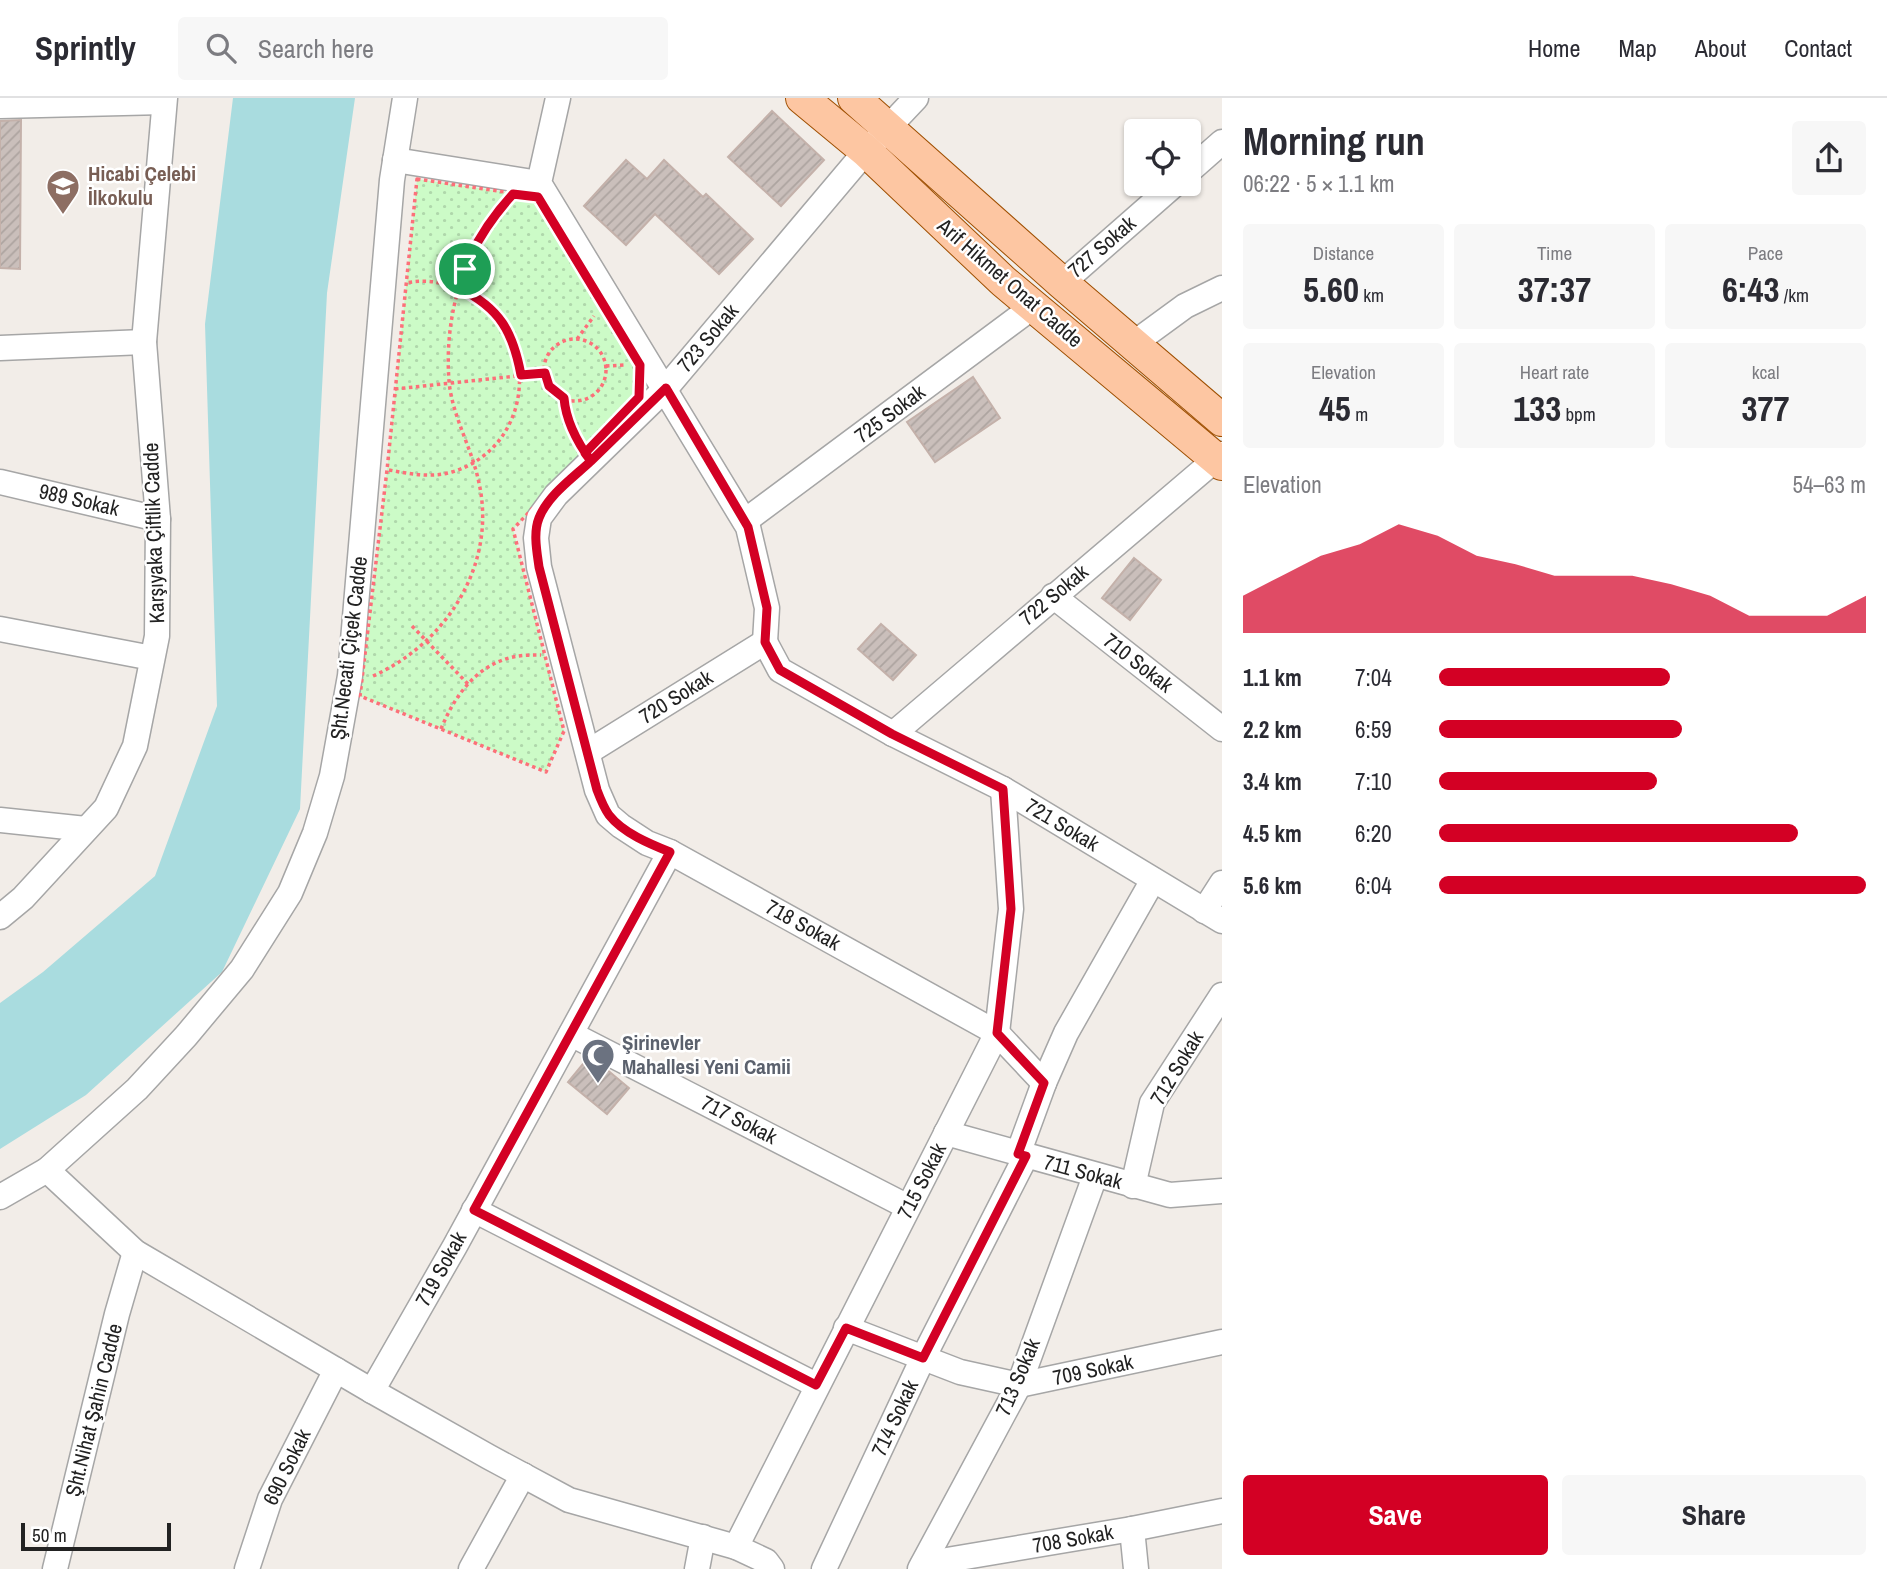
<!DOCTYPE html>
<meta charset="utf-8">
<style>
body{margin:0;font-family:"Archivo Narrow",sans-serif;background:#f7f7f7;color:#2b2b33;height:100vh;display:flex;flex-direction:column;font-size:26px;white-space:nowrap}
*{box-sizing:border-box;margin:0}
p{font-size:23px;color:#7c7c81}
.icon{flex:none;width:38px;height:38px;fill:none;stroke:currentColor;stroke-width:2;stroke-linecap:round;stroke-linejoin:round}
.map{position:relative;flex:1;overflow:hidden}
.panel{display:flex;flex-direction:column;background:#fff;width:665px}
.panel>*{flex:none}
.buttons{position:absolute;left:1124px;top:21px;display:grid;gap:14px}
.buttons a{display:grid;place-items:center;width:77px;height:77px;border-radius:7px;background:#fff;box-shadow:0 2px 5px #0004;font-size:35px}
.scale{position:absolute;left:21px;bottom:18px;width:150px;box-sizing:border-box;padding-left:7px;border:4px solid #222;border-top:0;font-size:19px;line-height:24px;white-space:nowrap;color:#222;-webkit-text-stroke:5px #fff;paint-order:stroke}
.pin{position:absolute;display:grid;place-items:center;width:60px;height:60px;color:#fff;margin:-30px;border:4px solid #fff;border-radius:50%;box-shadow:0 2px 7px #0007}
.round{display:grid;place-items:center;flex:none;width:74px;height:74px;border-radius:7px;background:#f7f7f7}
.headline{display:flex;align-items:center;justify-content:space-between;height:119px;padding:0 21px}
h1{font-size:38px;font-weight:700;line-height:52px}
.stats{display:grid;grid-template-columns:repeat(3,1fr);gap:10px;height:119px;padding:7px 21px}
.stats div{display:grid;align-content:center;border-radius:7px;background:#f7f7f7;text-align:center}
.stats b{font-size:35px;font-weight:700}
.stats small{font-size:19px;font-weight:400}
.stats p{font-size:19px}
.chart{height:196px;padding:14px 21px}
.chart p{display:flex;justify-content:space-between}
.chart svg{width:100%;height:126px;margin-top:7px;fill:#d30024;opacity:.7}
.button{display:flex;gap:14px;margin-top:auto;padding:14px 21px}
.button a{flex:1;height:80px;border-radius:7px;background:#d30024;color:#fff;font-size:28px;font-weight:700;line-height:80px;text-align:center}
.button a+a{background:#f7f7f7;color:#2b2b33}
ul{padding:0 21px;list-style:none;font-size:23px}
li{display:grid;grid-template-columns:112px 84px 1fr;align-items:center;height:52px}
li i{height:18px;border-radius:9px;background:#d30024}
header{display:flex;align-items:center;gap:42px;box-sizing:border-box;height:98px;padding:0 35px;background:#fff;border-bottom:2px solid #e1e1e2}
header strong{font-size:33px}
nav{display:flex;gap:38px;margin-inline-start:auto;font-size:24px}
.search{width:490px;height:63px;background:#f7f7f7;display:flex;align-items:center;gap:18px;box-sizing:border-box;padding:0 24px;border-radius:7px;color:#7c7c81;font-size:26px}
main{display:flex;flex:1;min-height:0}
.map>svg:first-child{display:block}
.park{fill:url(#park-dots)}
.water{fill:#a9dcdf}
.building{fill:url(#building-hatch);stroke:#c4b1aa;stroke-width:2}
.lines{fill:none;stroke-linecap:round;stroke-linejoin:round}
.minor-casing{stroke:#a6a6a6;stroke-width:27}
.major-casing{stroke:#9f4f00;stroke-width:34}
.path{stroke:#fc7079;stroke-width:3.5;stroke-dasharray:3.5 3.5;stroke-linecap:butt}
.minor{stroke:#fff;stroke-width:24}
.major{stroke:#fdc6a2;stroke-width:32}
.route-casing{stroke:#fff;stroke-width:14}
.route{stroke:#d30024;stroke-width:9}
.labels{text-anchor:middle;stroke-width:5;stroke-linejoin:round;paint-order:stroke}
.education-label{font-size:21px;font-weight:bold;fill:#785e54;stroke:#fff;text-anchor:start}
.street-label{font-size:21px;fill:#222;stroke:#fff}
.worship-label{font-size:21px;font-weight:bold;fill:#5b616d;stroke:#fff;text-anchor:start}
</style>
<header>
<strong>Sprintly</strong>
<div class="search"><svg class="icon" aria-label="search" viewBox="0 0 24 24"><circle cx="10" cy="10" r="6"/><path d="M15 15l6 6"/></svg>Search here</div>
<nav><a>Home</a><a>Map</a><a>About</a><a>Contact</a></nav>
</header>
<main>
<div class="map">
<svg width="1222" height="1471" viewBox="0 0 1222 1471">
<defs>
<pattern id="park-dots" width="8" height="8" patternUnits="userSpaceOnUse" patternTransform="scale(1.75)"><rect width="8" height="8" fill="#ccfbc7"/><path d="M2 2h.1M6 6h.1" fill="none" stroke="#afd7ab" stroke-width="1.8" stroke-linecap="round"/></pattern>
<pattern id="building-hatch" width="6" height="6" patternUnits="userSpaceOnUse" patternTransform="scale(1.75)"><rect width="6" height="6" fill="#cabfbb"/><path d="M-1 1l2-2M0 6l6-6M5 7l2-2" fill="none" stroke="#ada4a0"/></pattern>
</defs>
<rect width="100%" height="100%" fill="#f2ede8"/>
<!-- park -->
<path class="park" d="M417 81 538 99 640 267 639 299 513 431 564 633 546 674 360 598 387 372Z"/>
<!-- water -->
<path class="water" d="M233 0H355L327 195 300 711 222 874 86 997 0 1051V905L43 874 155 778 217 608 205 226Z"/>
<!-- building -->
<g class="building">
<path d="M772 13 824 62 781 108 728 59Z"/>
<path d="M21 22 20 171 0 170V23Z"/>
<path d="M626 62 647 81 664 62 703 99 706 96 753 141 719 176 655 116 626 147 584 108Z"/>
<path d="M973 279 1000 320 935 364 907 324Z"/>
<path d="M1134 460 1161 482 1130 522 1102 500Z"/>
<path d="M881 526 916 557 893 582 858 551Z"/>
<path d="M587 961 605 970 629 990 607 1016 568 984Z"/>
</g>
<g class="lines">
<defs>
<g id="minor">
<path d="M558 0 539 85 748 429 767 510 765 544"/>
<path d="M916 0 866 53 666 290 556 397 539 420 536 440 539 469 597 692 608 717 621 728 647 745 670 754 997 935 1044 985"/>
<path d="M0 8 164 4"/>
<path d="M395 62 539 85"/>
<path d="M1188 74 1222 44"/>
<path d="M1062 185 1175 86"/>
<path d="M1133 246 1185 208 1222 190"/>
<path d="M0 250 144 244"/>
<path d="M0 384 158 421"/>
<path d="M745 423 1034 208"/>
<path d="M1053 498 1222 631"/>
<path d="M0 531 152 560"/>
<path d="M765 544 780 572 893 636 1003 691 1222 823"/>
<path d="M893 636 1222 356"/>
<path d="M588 654 765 544"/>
<path d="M0 722 86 731"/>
<path d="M1204 813 1222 785"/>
<path d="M0 819 23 800 106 710 135 648 157 538 158 421 144 244 165 0"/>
<path d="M571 936 908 1109"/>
<path d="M946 1035 1170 1097 1222 1093"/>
<path d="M1018 1056 1044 985 1066 935 1153 782"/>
<path d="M47 1072 135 1154 372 1293 489 1359 569 1402 736 1449 766 1463 772 1471"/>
<path d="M1133 1088 1152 1005 1222 897"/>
<path d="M0 1099 47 1072 137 991 186 938 242 871 290 795 315 735 332 678 350 578 392 82 405 0"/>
<path d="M474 1112 816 1287"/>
<path d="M846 1230 960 1274 1019 1287 1222 1244"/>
<path d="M372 1293 455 1148 670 754"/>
<path d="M1132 1431 1136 1471"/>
<path d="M736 1449 997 935 1011 811 1003 691"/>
<path d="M923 1466 1132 1431 1222 1413"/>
<path d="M55 1471 117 1216 135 1154"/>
<path d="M247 1471 270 1401 336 1272"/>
<path d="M471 1471 523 1377"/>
<path d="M697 1471 703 1439"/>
<path d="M824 1471 923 1260 1026 1058"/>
<path d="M920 1471 1019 1287 1095 1078"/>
</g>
<g id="major">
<path d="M802 0 866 53 1003 183 1222 366"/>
<path d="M854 0 1062 185 1222 322"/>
</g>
</defs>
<!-- minor casing -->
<use href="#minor" class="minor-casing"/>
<!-- major casing -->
<use href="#major" class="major-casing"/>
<!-- path -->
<g class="path">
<path d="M417 81 538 99 640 267 639 299 513 431 564 633 546 674 360 598 387 372Z"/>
<path d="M577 241 594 218"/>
<circle cx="575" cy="272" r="31"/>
<path d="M606 268 625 267"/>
<path d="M395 291 545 275"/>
<path d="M564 301V311L578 344"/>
<path d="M389 372C410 376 431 380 452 374 538 348 542 229 463 193 445 184 426 181 406 185"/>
<path d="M412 528 468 586"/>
<path d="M373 578C447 545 497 466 479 385 472 350 452 318 449 283 444 216 464 151 508 101"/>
<path d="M441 631C454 599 476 567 513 559 522 557 532 557 541 557"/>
</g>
<!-- minor -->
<use href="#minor" class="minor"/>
<!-- major -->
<use href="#major" class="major"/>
</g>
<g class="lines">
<defs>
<path id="route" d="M465 171 459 190C500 210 513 234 521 277L545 275 549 288 564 300C566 324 577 344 591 363 574 379 548 397 539 420 533 435 537 454 539 469L597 692C600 700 604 710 609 717 623 735 650 746 670 754L474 1112 816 1287 846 1230 923 1260 1026 1058 1018 1056 1044 985 997 935 1011 811 1003 691 892 636 780 572 765 544 767 510 748 429 666 290 591 363 585 355 639 299 640 267 538 99 513 96C492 119 476 142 465 171"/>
</defs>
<!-- route casing -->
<use href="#route" class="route-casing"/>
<!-- route -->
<use href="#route" class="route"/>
</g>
<!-- icons -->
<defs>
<symbol id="school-pin" viewBox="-11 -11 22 30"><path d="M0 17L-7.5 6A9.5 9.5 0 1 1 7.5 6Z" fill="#8d6e63" stroke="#fff"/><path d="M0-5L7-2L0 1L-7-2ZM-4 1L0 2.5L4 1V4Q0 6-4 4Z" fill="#fff"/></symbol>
<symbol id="mosque-pin" viewBox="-11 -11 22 30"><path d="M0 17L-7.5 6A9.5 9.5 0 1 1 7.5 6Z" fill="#6b7280" stroke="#fff"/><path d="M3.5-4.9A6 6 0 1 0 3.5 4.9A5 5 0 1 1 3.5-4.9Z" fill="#fff"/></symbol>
</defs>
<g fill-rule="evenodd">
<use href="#school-pin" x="44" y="69" width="38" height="52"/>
<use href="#mosque-pin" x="579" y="938" width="38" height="52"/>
</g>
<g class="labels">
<!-- education labels -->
<g class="education-label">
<text x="88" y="83">Hicabi Çelebi<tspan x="88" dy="24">İlkokulu</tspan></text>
</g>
<!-- street labels -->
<g class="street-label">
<text transform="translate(1102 149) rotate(-41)" y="7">727 Sokak</text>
<text transform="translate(1010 185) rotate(41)" y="7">Arif Hikmet Onat Cadde</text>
<text transform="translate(708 240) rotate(-50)" y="7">723 Sokak</text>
<text transform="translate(890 316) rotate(-37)" y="7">725 Sokak</text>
<text transform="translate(79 402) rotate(13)" y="7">989 Sokak</text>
<text transform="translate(154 435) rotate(-92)" y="7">Karşıyaka Çiftlik Cadde</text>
<text transform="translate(1054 497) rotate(-40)" y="7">722 Sokak</text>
<text transform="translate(349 550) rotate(-83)" y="7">Şht.Necati Çiçek Cadde</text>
<text transform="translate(1138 565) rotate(38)" y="7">710 Sokak</text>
<text transform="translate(676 599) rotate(-32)" y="7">720 Sokak</text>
<text transform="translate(1062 727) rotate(31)" y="7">721 Sokak</text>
<text transform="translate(803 827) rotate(29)" y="7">718 Sokak</text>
<text transform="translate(1177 970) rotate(-59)" y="7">712 Sokak</text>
<text transform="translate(739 1022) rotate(27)" y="7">717 Sokak</text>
<text transform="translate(1083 1074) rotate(15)" y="7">711 Sokak</text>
<text transform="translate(922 1083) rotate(-63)" y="7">715 Sokak</text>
<text transform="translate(441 1171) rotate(-61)" y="7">719 Sokak</text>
<text transform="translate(1093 1272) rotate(-12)" y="7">709 Sokak</text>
<text transform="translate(1018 1279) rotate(-67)" y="7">713 Sokak</text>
<text transform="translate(94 1312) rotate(-76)" y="7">Şht.Nihat Şahin Cadde</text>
<text transform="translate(895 1320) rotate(-65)" y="7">714 Sokak</text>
<text transform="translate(287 1369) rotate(-64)" y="7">690 Sokak</text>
<text transform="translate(1073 1441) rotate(-10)" y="7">708 Sokak</text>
</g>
<!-- worship labels -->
<g class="worship-label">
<text x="622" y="952">Şirinevler<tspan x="622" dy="24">Mahallesi Yeni Camii</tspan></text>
</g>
</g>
</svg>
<div class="buttons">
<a><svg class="icon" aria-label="locate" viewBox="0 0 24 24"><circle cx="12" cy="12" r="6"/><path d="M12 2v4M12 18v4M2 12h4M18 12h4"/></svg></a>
</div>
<div class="scale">50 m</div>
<div class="pin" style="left:465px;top:171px;background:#1e9e55"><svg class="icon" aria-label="arrive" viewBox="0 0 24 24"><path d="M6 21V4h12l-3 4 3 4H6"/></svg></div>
</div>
<section class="panel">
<div class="headline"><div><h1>Morning run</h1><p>06:22 · 5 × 1.1 km</p></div><a class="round"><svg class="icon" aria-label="share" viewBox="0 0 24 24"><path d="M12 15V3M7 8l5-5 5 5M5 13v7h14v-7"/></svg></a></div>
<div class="stats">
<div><p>Distance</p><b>5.60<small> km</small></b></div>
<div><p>Time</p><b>37:37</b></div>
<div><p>Pace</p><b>6:43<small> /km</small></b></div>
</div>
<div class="stats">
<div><p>Elevation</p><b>45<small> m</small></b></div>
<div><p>Heart rate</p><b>133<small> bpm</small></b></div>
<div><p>kcal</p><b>377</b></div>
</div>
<div class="chart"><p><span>Elevation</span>54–63 m</p>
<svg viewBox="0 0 160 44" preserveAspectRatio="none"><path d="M0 44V31L10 24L20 17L30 13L40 6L50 10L60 17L70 20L80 24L90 24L100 24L110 27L120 31L130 38L140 38L150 38L160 31V44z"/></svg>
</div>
<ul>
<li><b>1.1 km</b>7:04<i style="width:54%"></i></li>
<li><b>2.2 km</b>6:59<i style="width:57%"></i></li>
<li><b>3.4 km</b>7:10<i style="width:51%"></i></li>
<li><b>4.5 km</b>6:20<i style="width:84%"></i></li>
<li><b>5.6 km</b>6:04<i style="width:100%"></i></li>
</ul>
<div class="button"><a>Save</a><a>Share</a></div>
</section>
</main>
